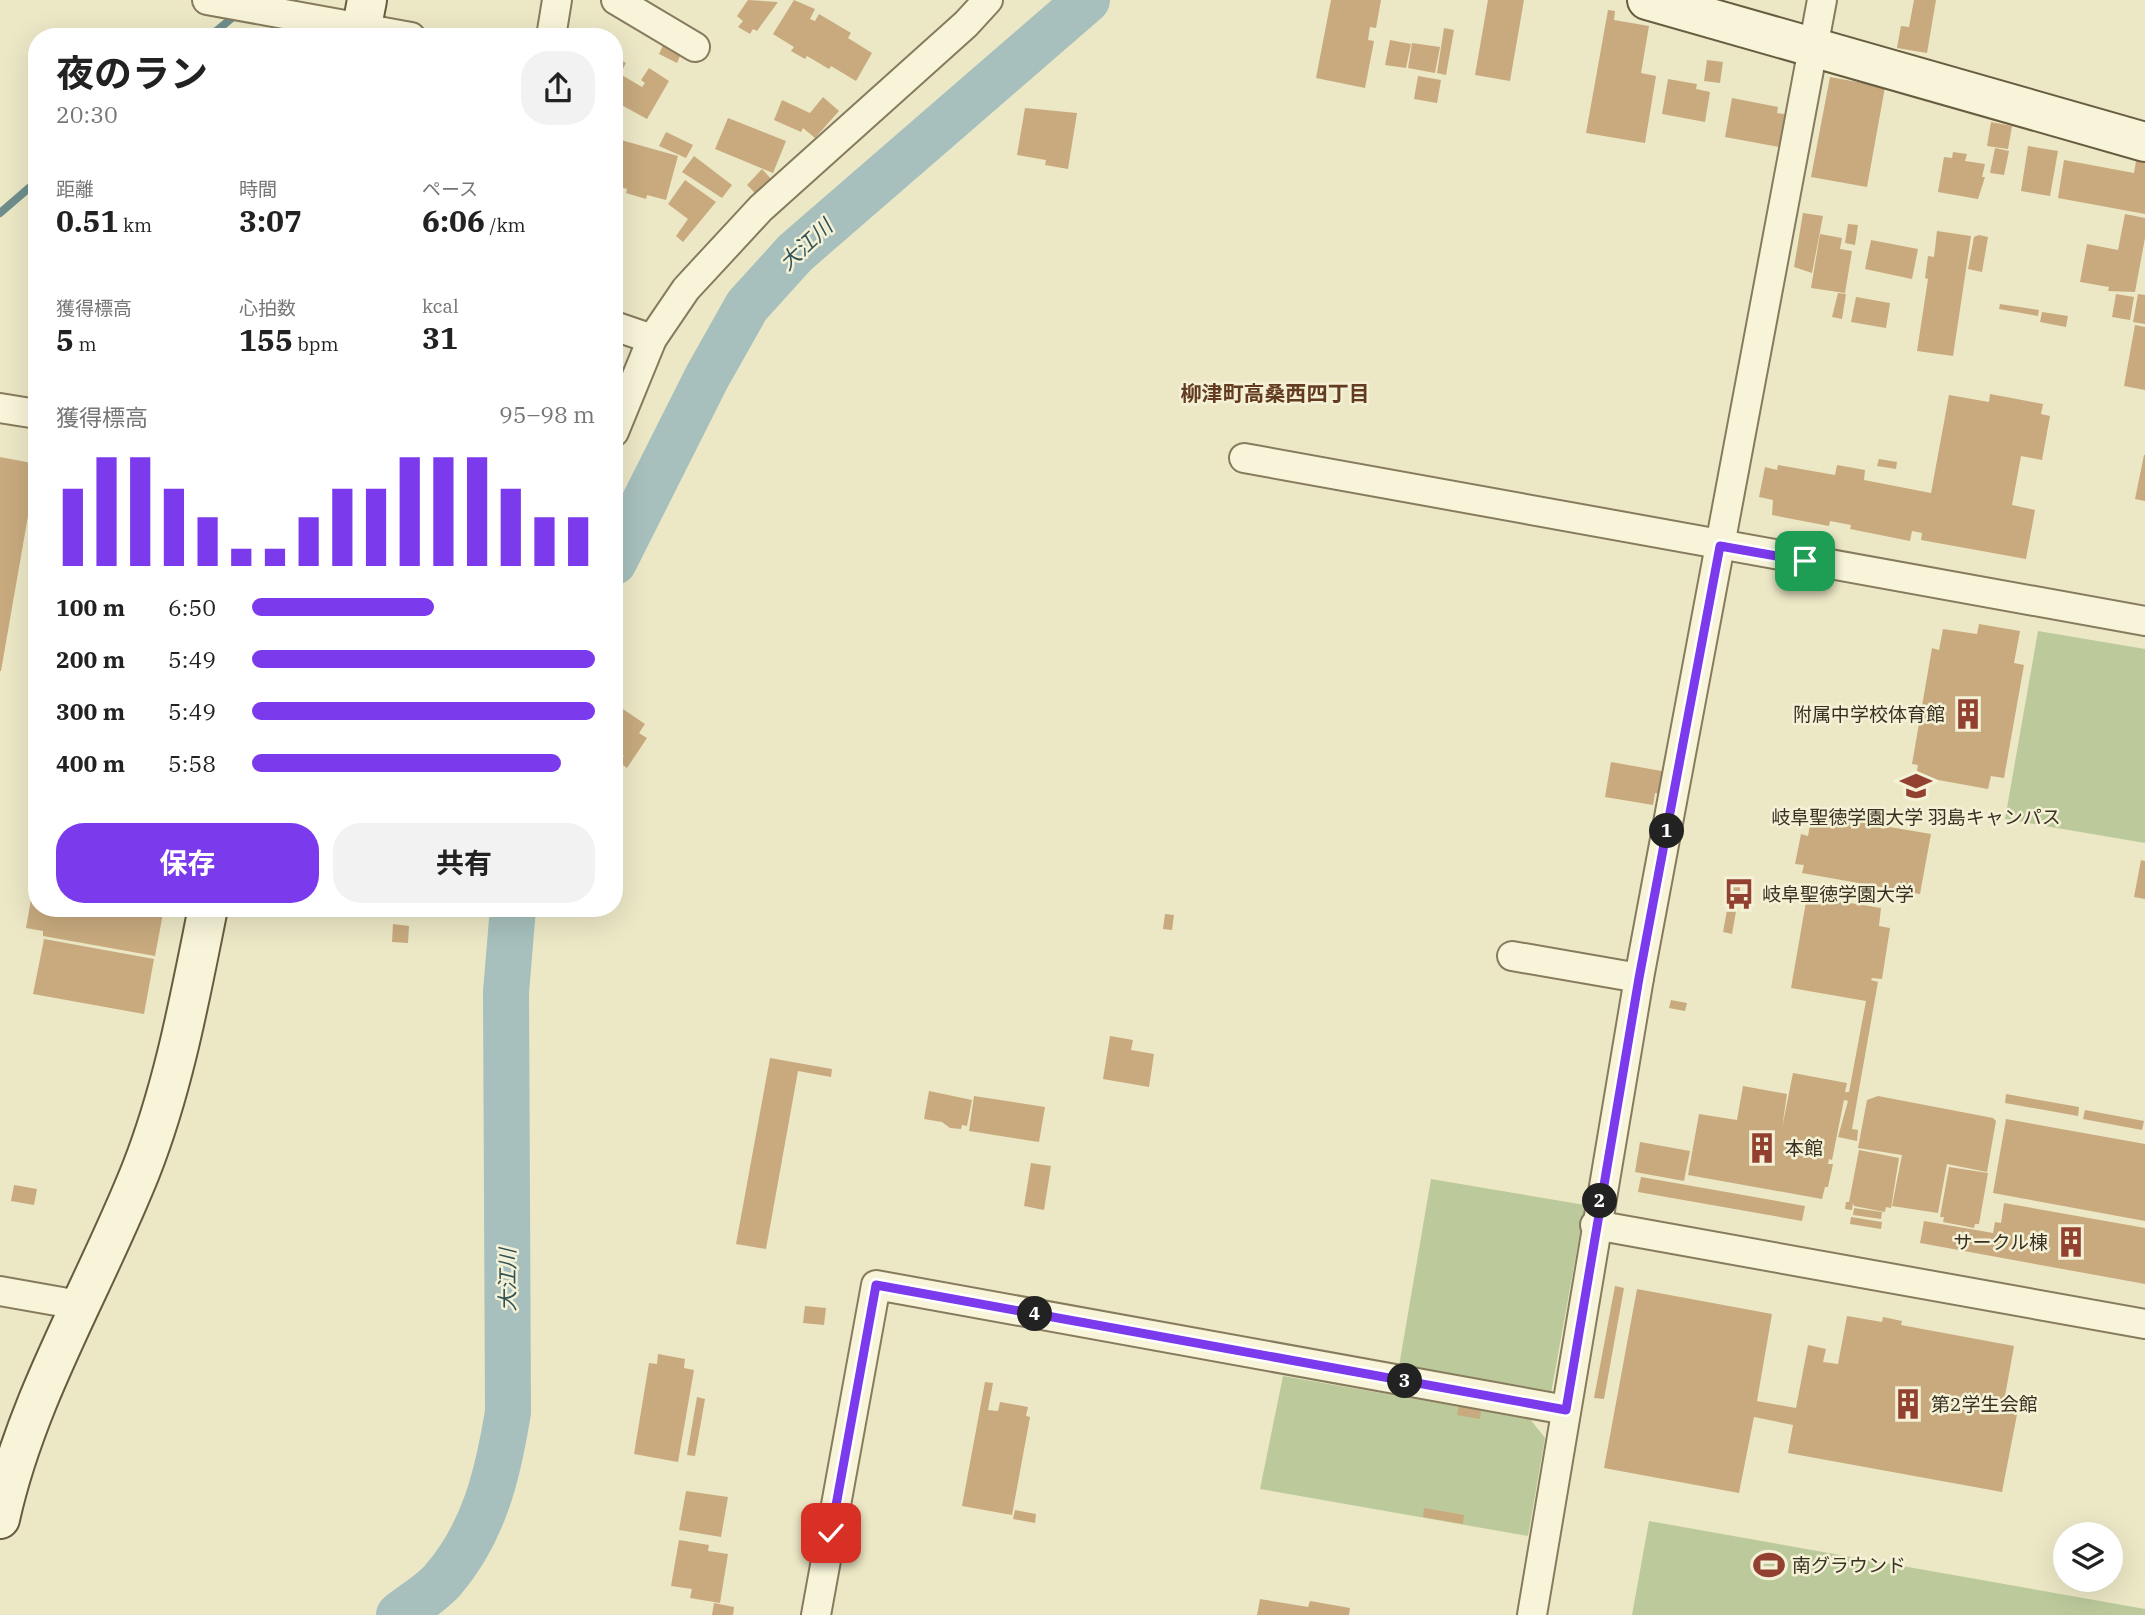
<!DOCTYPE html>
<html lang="ja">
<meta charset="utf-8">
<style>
body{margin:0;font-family:"IBM Plex Serif","Noto Sans JP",serif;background:#f2f2f2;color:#222;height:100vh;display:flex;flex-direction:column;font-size:26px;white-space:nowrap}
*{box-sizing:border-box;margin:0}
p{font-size:23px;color:#767676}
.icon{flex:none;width:38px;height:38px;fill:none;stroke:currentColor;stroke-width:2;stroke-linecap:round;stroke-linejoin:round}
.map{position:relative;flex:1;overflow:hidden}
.sheet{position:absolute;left:28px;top:28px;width:595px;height:889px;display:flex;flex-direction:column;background:#fff;border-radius:28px;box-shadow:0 7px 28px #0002}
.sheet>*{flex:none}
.tools{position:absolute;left:2053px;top:1522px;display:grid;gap:14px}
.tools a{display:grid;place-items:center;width:70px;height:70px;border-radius:50%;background:#fff;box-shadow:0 7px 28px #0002;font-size:35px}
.pin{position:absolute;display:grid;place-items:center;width:60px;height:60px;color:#fff;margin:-30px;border-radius:14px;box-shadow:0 4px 10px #0006}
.km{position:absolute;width:35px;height:35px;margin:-18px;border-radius:50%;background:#222;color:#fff;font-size:19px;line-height:35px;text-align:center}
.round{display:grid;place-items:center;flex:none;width:74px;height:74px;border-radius:28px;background:#f2f2f2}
.head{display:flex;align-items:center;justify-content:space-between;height:119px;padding:0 28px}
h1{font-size:38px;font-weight:700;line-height:52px}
.metrics{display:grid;grid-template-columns:repeat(3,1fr);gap:10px;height:119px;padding:7px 28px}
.metrics div{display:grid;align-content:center}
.metrics b{font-size:30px;font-weight:700}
.metrics small{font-size:19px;font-weight:400}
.metrics p{font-size:19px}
.chart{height:196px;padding:14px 28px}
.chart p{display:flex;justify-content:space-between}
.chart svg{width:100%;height:126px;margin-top:7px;stroke:#7c3aed;stroke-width:6}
.action{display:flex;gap:14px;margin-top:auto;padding:14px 28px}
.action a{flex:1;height:80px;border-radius:28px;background:#7c3aed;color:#fff;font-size:28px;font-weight:700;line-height:80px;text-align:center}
.action a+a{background:#f2f2f2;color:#222}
ul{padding:0 28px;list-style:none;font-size:23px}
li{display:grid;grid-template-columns:112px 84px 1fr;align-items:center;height:52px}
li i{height:18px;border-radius:9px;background:#7c3aed}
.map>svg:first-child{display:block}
.green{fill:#bcca9b}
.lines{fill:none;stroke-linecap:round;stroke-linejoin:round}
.stream{stroke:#6e8e8c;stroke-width:8}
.river{stroke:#a7c0bd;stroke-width:46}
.building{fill:#c8aa7e}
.street-casing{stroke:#877b5d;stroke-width:32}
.secondary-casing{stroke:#685c40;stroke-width:42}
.street{stroke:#f7f4d9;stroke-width:28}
.secondary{stroke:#f7f4d9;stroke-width:38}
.route-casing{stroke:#fff;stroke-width:14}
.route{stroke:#7c3aed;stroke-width:9}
.labels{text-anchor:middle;stroke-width:5;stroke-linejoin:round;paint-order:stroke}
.poi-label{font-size:19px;fill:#383020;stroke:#f4f1d6;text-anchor:start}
.water-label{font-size:21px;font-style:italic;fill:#305256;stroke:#f4f1d6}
.neighbourhood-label{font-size:21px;font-weight:bold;fill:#623b21;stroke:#f4f1d6}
</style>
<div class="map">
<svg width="2145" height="1615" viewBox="0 0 2145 1615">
<rect width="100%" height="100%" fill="#ece8c6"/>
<!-- green -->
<g class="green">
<path d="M2038 631 2145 649V843L2005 819Z"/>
<path d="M1431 1179 1585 1205 1550 1399 1398 1372Z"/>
<path d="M1283 1376 1530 1419 1545 1438 1528 1536 1260 1489Z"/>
<path d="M1649 1521 2145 1609V1615H1632Z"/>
</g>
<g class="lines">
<!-- stream -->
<g class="stream">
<path d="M209 37 238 13"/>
<path d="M0 213 37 181"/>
</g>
<!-- river -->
<g class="river">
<path d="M614 562 707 377 747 306 795 253 1087 0"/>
<path d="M399 1615C413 1604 430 1594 442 1581 484 1533 498 1474 508 1412L506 992 513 908"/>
</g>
</g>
<!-- building -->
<g class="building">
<path d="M748 0 778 2 757 31 753 29 750 34 738 27 743 21 737 16Z"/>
<path d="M794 0 815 9 810 19 815 21 819 14 851 33 848 38 872 53 856 81 831 66 829 69 807 56 805 59 791 51 794 47 773 34Z"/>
<path d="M1331 0H1381L1376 28 1370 27 1368 40 1374 41 1365 88 1316 78Z"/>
<path d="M1488 0H1524L1510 81 1475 75Z"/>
<path d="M1914 0H1936L1927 53 1897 48 1901 26 1909 27Z"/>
<path d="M1608 10 1615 11 1614 20 1649 26 1641 73 1656 76 1645 143 1586 133Z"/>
<path d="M1444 28 1454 30 1446 75 1437 73Z"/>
<path d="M1390 40 1411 44 1406 68 1385 65Z"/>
<path d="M665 41 683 49 677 63 659 54Z"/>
<path d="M1412 43 1440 47 1435 73 1408 68Z"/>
<path d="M614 56 626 63 620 74 642 87 645 83 641 80 649 68 669 81 647 119 614 101Z"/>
<path d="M1707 60 1723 62 1720 83 1704 81Z"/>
<path d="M1418 76 1441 80 1437 103 1414 99Z"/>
<path d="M1830 77 1885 87 1867 187 1811 177Z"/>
<path d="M1668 79 1697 84 1696 89 1710 92 1705 122 1662 114Z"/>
<path d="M823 97 839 111 815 138 803 128 801 132 774 120 782 100 810 113Z"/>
<path d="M1732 98 1778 107 1777 113 1785 114 1779 147 1725 137Z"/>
<path d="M1025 108 1077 113 1068 169 1045 165 1046 160 1017 155Z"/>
<path d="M728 118 786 141 773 173 715 149Z"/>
<path d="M1991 122 2012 126 2008 149 1987 146Z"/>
<path d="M666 132 693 145 686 158 659 146Z"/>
<path d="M614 138 678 156 666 200 647 195 646 199 626 193 627 189 614 185Z"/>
<path d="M2028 146 2058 151 2050 196 2021 191Z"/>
<path d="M1995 148 2009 151 2004 175 1990 173Z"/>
<path d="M1953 152 1967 154 1965 161 1985 164 1982 177H1985L1978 199 1938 192 1944 157 1952 158Z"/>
<path d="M694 156 732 185 722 198 682 172Z"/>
<path d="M2064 160 2134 173 2136 161 2145 163V214L2058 198Z"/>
<path d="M762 169 773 181 758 196 747 185Z"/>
<path d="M685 180 716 202 683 242 676 236 688 219 668 204Z"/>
<path d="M1803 213 1823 216 1812 273 1794 267Z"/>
<path d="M2125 214 2145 218V238L2135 292 2108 291 2109 287 2080 282 2087 244 2118 250Z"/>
<path d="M1848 224 1858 225 1855 245 1845 243Z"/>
<path d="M1937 231 1971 236 1953 356 1917 351 1928 279 1925 278 1928 256 1934 257Z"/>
<path d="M1820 234 1842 238 1840 249 1852 251 1845 293 1811 288Z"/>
<path d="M1979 235 1988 237 1982 272 1968 269 1974 237Z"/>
<path d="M1871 240 1918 249 1912 279 1865 269Z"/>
<path d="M1838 293 1846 294 1842 319 1832 317Z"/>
<path d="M2116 294 2134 297 2130 320 2112 317Z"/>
<path d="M2138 294 2145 295V324L2133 322Z"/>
<path d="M1856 297 1890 303 1886 328 1851 322Z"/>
<path d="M2000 304 2039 310 2038 316 1999 309Z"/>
<path d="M2042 312 2068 316 2066 327 2040 322Z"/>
<path d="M2135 325 2145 327V390L2124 386Z"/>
<path d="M1990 394 2043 404 2041 414 2050 416 2042 460 2021 456 2012 505 2035 510 2026 559 1921 540 1922 533 1912 531 1910 541 1850 529 1851 525 1830 521 1829 526 1772 515 1773 500 1759 497 1765 467 1777 470 1778 465 1835 475 1837 465 1865 470 1864 480 1931 493 1949 395 1989 402Z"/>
<path d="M2144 455H2145V501L2135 499Z"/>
<path d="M0 457 37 464 1 671H0Z"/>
<path d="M1879 459 1897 462 1896 469 1877 466Z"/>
<path d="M1979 624 2020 631 2014 663 2024 665 2004 778 1991 776 1988 789 1916 776 1918 765 1912 764 1932 648 1939 650 1943 629 1977 634Z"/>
<path d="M617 705 645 724 639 733 647 738 627 768 619 762 624 756 614 749Z"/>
<path d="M1611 762 1673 773 1669 795 1655 793 1653 805 1605 797Z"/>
<path d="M1812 814 1931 834 1920 894 1802 873 1804 865 1795 864 1801 834 1808 836Z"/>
<path d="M2141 860 2145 861V899L2134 897Z"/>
<path d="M35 877 37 908H164L155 956 43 936V931L26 928Z"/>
<path d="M1733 877 1742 878 1732 934 1723 932Z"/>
<path d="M1807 896 1881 908 1879 926 1890 928 1882 979 1872 978 1871 980 1878 982 1852 1129 1858 1130 1857 1141 1838 1137 1848 1101 1844 1100 1832 1160 1829 1159 1828 1164H1833L1828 1187H1825L1822 1199 1688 1175 1699 1114 1737 1120 1743 1086 1787 1094 1782 1128 1793 1073 1847 1083 1845 1092H1849L1866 1001 1791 988Z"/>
<path d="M1165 914 1174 915 1172 930 1163 929Z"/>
<path d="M393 924 409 926 408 943 392 942Z"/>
<path d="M44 939 154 959 144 1014 33 994Z"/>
<path d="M1671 1000 1687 1003 1685 1011 1669 1008Z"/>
<path d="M1110 1036 1133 1040 1131 1050 1154 1054 1149 1087 1103 1079Z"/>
<path d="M770 1058 832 1069 831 1077 798 1071 766 1249 736 1244Z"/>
<path d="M929 1091 972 1100 967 1126 962 1125 961 1129 950 1128 942 1122 924 1119Z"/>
<path d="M2006 1094 2079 1107 2078 1116 2005 1103Z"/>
<path d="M974 1096 1045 1107 1039 1142 969 1131Z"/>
<path d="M1878 1096 1993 1118 1996 1121 1987 1172 1947 1164 1938 1213 1892 1206 1902 1155 1858 1148 1867 1100Z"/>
<path d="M2085 1110 2144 1121 2142 1130 2083 1119Z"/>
<path d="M2006 1119 2145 1144V1221L1993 1193Z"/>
<path d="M1640 1142 1690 1151 1684 1181 1635 1172Z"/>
<path d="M1859 1150 1899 1158 1891 1208 1886 1207 1885 1212 1854 1206 1853 1203 1852 1210 1845 1209 1846 1202H1849Z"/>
<path d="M1031 1163 1051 1166 1044 1210 1024 1206Z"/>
<path d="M1949 1167 1988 1173 1979 1224H1975L1974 1228 1943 1222 1944 1217H1940Z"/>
<path d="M1641 1177 1805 1206 1802 1221 1638 1192Z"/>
<path d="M14 1185 37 1189 34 1205 11 1201Z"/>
<path d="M2004 1203 2145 1228V1284L1920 1243 1924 1221 1993 1233 1995 1222 2001 1223Z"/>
<path d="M1854 1208 1882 1212 1881 1219 1853 1215Z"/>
<path d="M1851 1217 1882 1222 1881 1229 1850 1224Z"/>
<path d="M1615 1286 1624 1288 1604 1399 1594 1398Z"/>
<path d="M1637 1289 1772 1314 1757 1401 1796 1408 1808 1345 1826 1349 1823 1362 1838 1364 1847 1316 1882 1322 1883 1317 1902 1321 1901 1325 2014 1346 2005 1396 2020 1399 2002 1492 1788 1453 1793 1425 1754 1417 1739 1493 1604 1468Z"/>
<path d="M805 1306 826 1308 824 1325 803 1323Z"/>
<path d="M658 1354 685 1359 684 1368 694 1370 678 1462 634 1454 649 1363 657 1364Z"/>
<path d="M985 1382 993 1383 988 1410 998 1411 1000 1402 1028 1407 1026 1416 1030 1417 1012 1515 962 1506Z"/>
<path d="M697 1397 705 1399 695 1456 687 1455Z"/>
<path d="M1459 1405 1481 1411 1480 1419 1457 1415Z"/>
<path d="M686 1491 728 1497 721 1537 679 1530Z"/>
<path d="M1424 1508 1464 1515 1463 1524 1423 1517Z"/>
<path d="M1015 1510 1036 1514 1035 1523 1013 1519Z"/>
<path d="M679 1540 709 1545 708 1551 728 1554 720 1603 690 1598 692 1589 671 1586Z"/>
<path d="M1260 1599 1308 1607 1310 1601 1350 1608 1349 1615H1257Z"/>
<path d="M714 1603 734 1607 733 1615H712Z"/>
</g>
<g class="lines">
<defs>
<g id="street">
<path d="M207 0 411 37"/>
<path d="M616 0 695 47"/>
<path d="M551 37 557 0"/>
<path d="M614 326 652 339"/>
<path d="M0 408 37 414"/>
<path d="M614 432 652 339 686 289 761 208 966 24 988 0"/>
<path d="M1244 458 2145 621"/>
<path d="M1512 956 1639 978"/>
<path d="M1595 1225 2145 1324"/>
<path d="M0 1291 79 1305"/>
<path d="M816 1615 876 1285 1566 1410"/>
<path d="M1532 1615 1639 978 1822 0"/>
</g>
<g id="secondary">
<path d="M1647 0 2145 142"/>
<path d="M360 37 367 0"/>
<path d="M0 1519C27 1396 95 1286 141 1170 174 1086 190 997 208 908"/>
</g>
</defs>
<!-- street casing -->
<use href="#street" class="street-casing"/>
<!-- secondary casing -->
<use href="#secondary" class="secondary-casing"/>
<!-- street -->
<use href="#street" class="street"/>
<!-- secondary -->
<use href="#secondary" class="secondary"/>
</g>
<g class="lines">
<defs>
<path id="route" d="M831 1533 876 1285 1566 1410 1639 978 1720 546 1805 561"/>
</defs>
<!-- route casing -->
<use href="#route" class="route-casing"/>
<!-- route -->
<use href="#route" class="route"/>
</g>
<!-- icons -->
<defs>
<symbol id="building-bare" viewBox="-9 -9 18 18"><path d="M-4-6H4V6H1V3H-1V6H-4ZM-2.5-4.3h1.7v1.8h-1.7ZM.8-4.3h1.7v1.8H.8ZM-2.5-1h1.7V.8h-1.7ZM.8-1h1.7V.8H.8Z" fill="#924130" stroke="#f4f1d6" stroke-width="2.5" paint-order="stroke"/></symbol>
<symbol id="university-bare" viewBox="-9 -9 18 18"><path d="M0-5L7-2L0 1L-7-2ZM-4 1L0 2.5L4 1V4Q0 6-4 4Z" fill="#924130" stroke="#f4f1d6" stroke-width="2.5" paint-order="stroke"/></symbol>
<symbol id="bus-bare" viewBox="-9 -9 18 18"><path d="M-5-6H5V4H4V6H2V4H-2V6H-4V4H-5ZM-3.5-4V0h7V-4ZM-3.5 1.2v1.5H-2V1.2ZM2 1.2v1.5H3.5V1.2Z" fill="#924130" stroke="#f4f1d6" stroke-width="2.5" paint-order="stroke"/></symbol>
<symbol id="stadium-bare" viewBox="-9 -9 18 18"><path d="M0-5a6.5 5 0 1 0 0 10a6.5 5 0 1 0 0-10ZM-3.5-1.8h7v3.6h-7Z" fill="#924130" stroke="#f4f1d6" stroke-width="2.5" paint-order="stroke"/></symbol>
</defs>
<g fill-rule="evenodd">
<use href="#building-bare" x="1946" y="692" width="44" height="44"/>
<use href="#university-bare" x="1894" y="764" width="44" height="44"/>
<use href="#bus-bare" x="1717" y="872" width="44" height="44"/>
<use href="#building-bare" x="1740" y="1126" width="44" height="44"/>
<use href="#building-bare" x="2049" y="1220" width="44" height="44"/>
<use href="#building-bare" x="1886" y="1382" width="44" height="44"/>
<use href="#stadium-bare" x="1747" y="1543" width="44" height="44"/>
</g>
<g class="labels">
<!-- poi labels -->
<g class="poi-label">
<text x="1945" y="721" text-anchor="end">附属中学校体育館</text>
<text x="1916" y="824" text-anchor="middle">岐阜聖徳学園大学 羽島キャンパス</text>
<text x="1762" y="901">岐阜聖徳学園大学</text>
<text x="1785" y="1155">本館</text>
<text x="2048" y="1249" text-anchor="end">サークル棟</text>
<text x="1931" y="1411">第2学生会館</text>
<text x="1792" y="1572">南グラウンド</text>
</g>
<!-- water labels -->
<g class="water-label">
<text transform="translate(806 245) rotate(-43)" y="7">大江川</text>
<text transform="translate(508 1280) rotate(-90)" y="7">大江川</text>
</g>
<!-- neighbourhood labels -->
<g class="neighbourhood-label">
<text x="1275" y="401">柳津町高桑西四丁目</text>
</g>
</g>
</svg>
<div class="tools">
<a><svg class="icon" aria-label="layers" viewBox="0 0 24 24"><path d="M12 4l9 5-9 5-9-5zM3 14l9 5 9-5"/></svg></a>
</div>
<div class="pin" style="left:1805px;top:561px;background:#1e9e55"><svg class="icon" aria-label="arrive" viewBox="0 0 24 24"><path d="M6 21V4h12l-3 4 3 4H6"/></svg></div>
<div class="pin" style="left:831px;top:1533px;background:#d93025"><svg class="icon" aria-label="check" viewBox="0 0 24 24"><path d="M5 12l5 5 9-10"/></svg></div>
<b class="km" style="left:1667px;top:831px">1</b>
<b class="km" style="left:1600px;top:1201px">2</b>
<b class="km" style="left:1405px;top:1381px">3</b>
<b class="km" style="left:1035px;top:1314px">4</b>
<section class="sheet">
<div class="head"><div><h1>夜のラン</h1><p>20:30</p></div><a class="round"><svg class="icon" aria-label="share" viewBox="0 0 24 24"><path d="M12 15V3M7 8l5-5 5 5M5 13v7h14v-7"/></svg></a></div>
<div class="metrics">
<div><p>距離</p><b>0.51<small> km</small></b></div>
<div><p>時間</p><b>3:07</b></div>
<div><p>ペース</p><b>6:06<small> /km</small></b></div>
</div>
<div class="metrics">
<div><p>獲得標高</p><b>5<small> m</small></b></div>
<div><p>心拍数</p><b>155<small> bpm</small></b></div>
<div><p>kcal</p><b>31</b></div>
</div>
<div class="chart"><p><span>獲得標高</span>95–98 m</p>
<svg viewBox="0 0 160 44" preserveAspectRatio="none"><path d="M5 44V17M15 44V6M25 44V6M35 44V17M45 44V27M55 44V38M65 44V38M75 44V27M85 44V17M95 44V17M105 44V6M115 44V6M125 44V6M135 44V17M145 44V27M155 44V27"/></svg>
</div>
<ul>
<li><b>100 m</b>6:50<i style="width:53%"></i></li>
<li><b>200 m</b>5:49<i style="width:100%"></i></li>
<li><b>300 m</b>5:49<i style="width:100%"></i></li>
<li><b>400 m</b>5:58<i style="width:90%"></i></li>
</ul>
<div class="action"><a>保存</a><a>共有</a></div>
</section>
</div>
